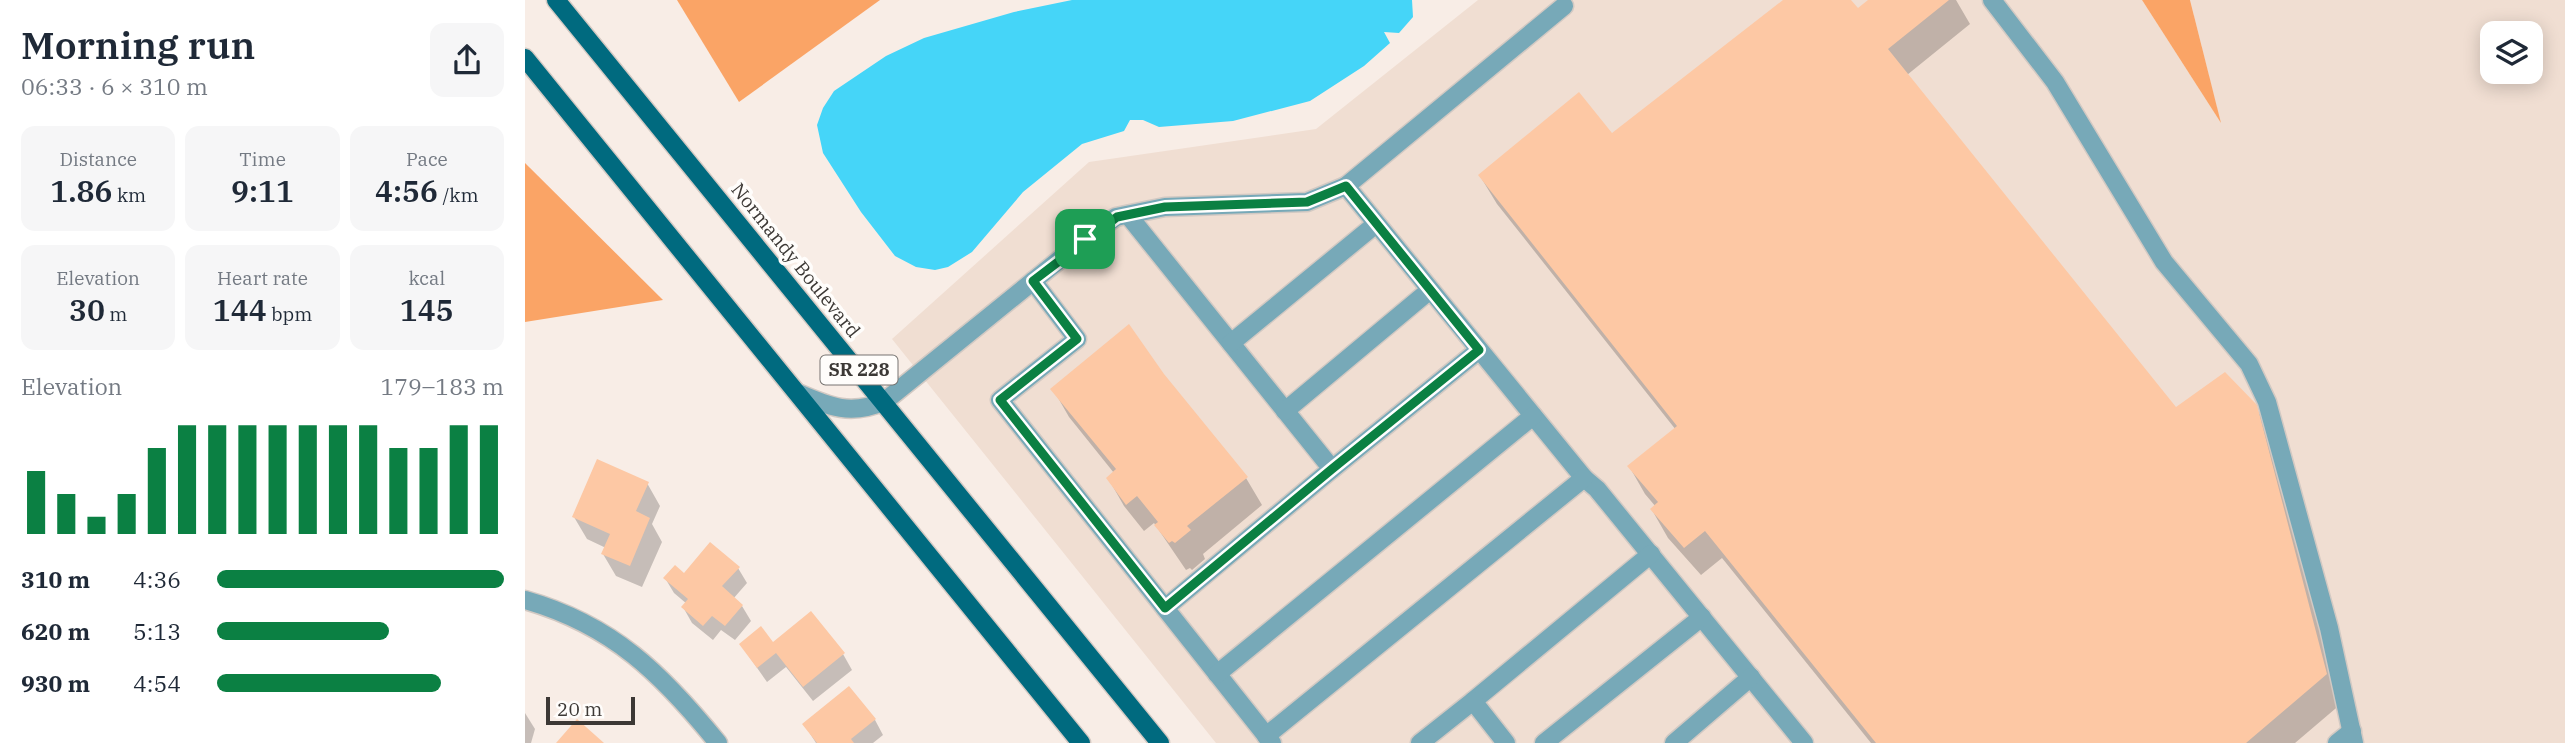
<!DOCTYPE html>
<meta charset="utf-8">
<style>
body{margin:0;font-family:"IBM Plex Serif",serif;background:#f6f6f7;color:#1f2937;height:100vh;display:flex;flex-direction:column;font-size:26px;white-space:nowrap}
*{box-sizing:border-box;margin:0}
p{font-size:23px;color:#747a83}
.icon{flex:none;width:38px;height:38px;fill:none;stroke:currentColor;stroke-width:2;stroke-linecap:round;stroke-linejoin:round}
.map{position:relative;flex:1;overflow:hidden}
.drawer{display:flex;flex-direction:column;background:#fff;width:525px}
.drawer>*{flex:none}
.tools{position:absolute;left:1955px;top:21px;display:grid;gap:14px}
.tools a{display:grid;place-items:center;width:63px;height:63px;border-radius:14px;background:#fff;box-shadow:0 4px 18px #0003;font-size:35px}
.scale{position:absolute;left:21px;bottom:18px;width:89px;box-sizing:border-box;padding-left:7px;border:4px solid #3c3835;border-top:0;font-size:19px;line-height:24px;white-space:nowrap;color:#3c3835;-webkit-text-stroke:5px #fffdfb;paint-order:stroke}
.pin{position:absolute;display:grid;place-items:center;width:60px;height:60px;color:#fff;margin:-30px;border-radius:14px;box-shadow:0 4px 10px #0006}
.round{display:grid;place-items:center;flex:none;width:74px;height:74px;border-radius:14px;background:#f6f6f7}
.overview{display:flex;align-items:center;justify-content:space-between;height:119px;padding:0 21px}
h1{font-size:38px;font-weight:600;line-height:52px}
.stats{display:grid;grid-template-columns:repeat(3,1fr);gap:10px;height:119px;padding:7px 21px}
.stats div{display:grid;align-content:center;border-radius:14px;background:#f6f6f7;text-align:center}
.stats b{font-size:30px;font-weight:600}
.stats small{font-size:19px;font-weight:400}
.stats p{font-size:19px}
.chart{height:196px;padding:14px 21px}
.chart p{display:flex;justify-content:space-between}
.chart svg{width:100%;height:126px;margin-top:7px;stroke:#0b8043;stroke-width:6}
ul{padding:0 21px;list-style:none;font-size:23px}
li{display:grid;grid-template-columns:112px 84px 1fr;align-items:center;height:52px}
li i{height:18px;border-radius:9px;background:#0b8043}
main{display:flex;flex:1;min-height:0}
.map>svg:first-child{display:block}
.built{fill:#f0ded2;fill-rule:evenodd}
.forest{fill:#faa466}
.water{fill:#45d5f8}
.shadow{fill:#0003}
.building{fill:#fdc8a4}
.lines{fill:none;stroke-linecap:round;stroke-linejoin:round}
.lane-casing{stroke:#d2c9c3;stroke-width:21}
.street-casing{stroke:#d2c9c3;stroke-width:21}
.primary-casing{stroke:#d2c9c3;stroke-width:21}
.lane{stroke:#77a9b8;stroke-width:18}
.street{stroke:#77a9b8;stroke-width:18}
.primary{stroke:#006a7f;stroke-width:18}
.route-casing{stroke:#fff;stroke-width:14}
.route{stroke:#0b8043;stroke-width:9}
.labels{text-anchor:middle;stroke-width:7;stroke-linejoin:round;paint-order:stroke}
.shield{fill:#fffdfb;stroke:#767370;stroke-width:2}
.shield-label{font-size:18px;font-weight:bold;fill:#3c3835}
.street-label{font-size:19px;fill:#3c3835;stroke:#fffdfb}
</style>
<main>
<section class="drawer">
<div class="overview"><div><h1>Morning run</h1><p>06:33 · 6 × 310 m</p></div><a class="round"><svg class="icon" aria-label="share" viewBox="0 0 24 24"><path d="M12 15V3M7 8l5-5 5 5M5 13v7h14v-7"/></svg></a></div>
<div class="stats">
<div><p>Distance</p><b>1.86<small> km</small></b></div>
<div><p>Time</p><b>9:11</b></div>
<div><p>Pace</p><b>4:56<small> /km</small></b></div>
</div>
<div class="stats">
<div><p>Elevation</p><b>30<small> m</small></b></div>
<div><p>Heart rate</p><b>144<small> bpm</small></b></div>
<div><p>kcal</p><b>145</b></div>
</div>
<div class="chart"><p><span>Elevation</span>179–183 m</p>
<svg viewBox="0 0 160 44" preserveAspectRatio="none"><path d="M5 44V22M15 44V30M25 44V38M35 44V30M45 44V14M55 44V6M65 44V6M75 44V6M85 44V6M95 44V6M105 44V6M115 44V6M125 44V14M135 44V14M145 44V6M155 44V6"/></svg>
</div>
<ul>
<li><b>310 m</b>4:36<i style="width:100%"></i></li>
<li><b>620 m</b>5:13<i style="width:60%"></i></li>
<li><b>930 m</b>4:54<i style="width:78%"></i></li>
</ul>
</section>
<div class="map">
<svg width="2040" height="743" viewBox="0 0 2040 743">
<rect width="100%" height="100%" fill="#f8ede6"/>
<!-- built -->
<path class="built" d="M953 0H1617L1695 121 1665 0H2040V743H691L367 339 564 162 791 129ZM1967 33H2006V72H1967Z"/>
<!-- forest -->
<g class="forest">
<path d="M152 0H355L214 102Z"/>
<path d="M1617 0H1665L1696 123Z"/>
<path d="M0 163 138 300 0 322Z"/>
</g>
<!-- water -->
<path class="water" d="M547 0H887L888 17 874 33 859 32 865 43 839 66 785 101 708 121 634 127 618 120H605L599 131 557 144 498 192 447 252 423 267 410 270 391 267 370 256 336 212 298 153 292 125 298 108 309 91 361 56 399 38 489 12Z"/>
<!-- shadow -->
<g class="shadow">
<path d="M1261 0H1324L1332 11 1346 0H1431L1445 24 1382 75 1651 410 1730 406 1747 435 1817 703 1770 743H1346L1197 558 1176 575 1143 538 1127 510 1131 507 1120 494 1104 466 1151 430 972 204 955 176 1087 136Z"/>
<path d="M637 375 721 478 737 505 678 554 680 559 667 570 665 568 661 570 629 523 619 531 599 506 583 478 589 473 544 417 528 389Z"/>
<path d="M122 483 135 506 127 524 137 542 117 587 91 576 78 554 81 548 62 539 49 517Z"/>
<path d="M213 568 222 583 208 599 217 606 226 621 210 640 196 630 188 640 167 623 158 607 162 604 149 593 140 578Z"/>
<path d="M286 614 318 654 327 670 288 701 261 667 242 682 216 645 248 644Z"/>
<path d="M0 713 10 729 6 743H0Z"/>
<path d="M350 720 358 735 348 743H291L279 724Z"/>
</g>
<!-- building -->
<g class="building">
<path d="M1258 0H1326L1333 8 1343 0H1424L1363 49 1651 407 1700 372 1732 405 1802 674 1721 743H1351L1180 531 1159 548 1125 509 1133 502 1102 466 1152 426 953 175 1054 92 1087 133Z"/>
<path d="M604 324 639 374 723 477 662 526 666 530 650 543 647 541 644 543 629 525 633 522 612 496 601 505 581 478 591 469 525 389Z"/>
<path d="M72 459 124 482 111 511 125 518 105 566 76 554 85 534 47 517Z"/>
<path d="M185 542 215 567 197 586 218 605 200 626 187 616 178 626 156 607 163 599 138 578 150 565 159 573Z"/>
<path d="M286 611 320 653 278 687 251 653 232 668 214 644 236 626 248 642Z"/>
<path d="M324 686 351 719 326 739 329 743H292L277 724Z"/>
<path d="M52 719 79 743H31Z"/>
</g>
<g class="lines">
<defs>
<g id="lane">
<path d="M1467 0 1530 82 1639 262 1724 364 1742 402 1804 628 1829 743"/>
<path d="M821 186 1039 6"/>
<path d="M603 215 807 469 640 608"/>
<path d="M508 281 552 339 475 400 747 743"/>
<path d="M706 343 851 224"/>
<path d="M273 393C305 407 326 416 360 401L560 239 591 217 640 207 782 202 821 186 1059 478 1072 489 1279 743"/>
<path d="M760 411 905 290"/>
<path d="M807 469 954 350"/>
<path d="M692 674 1008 416"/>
<path d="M948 701 1126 554"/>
<path d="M741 736 1059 478"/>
<path d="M895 743 948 701 981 743"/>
<path d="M1019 743 1177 617"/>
<path d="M1149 743 1226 677"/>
<path d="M1812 743 1827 731"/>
</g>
<path id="street" d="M0 600C88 625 137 674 193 743"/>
<g id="primary">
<path d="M31 0 635 743"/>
<path d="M0 58 556 743"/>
</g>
</defs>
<!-- lane casing -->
<use href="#lane" class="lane-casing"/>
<!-- street casing -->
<use href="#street" class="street-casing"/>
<!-- primary casing -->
<use href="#primary" class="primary-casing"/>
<!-- lane -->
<use href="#lane" class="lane"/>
<!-- street -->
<use href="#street" class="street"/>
<!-- primary -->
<use href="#primary" class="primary"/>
</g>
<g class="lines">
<defs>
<path id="route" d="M821 186 954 350 807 469 640 608 475 400 552 339 508 281 592 217 640 207 782 202Z"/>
</defs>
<!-- route casing -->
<use href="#route" class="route-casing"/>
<!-- route -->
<use href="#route" class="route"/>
</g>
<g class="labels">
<!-- shield labels -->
<rect class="shield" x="295.5" y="355.5" width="77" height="29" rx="5"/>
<g class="shield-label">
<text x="334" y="376">SR 228</text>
</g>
<!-- street labels -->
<g class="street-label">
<text transform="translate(271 260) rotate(51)" y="7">Normandy Boulevard</text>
</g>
</g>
</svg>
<div class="tools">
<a><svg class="icon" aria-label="layers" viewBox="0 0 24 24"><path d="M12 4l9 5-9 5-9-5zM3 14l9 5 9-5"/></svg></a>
</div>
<div class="scale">20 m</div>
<div class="pin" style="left:560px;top:239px;background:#1e9e55"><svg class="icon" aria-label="arrive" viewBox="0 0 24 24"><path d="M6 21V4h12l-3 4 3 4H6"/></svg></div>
</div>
</main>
